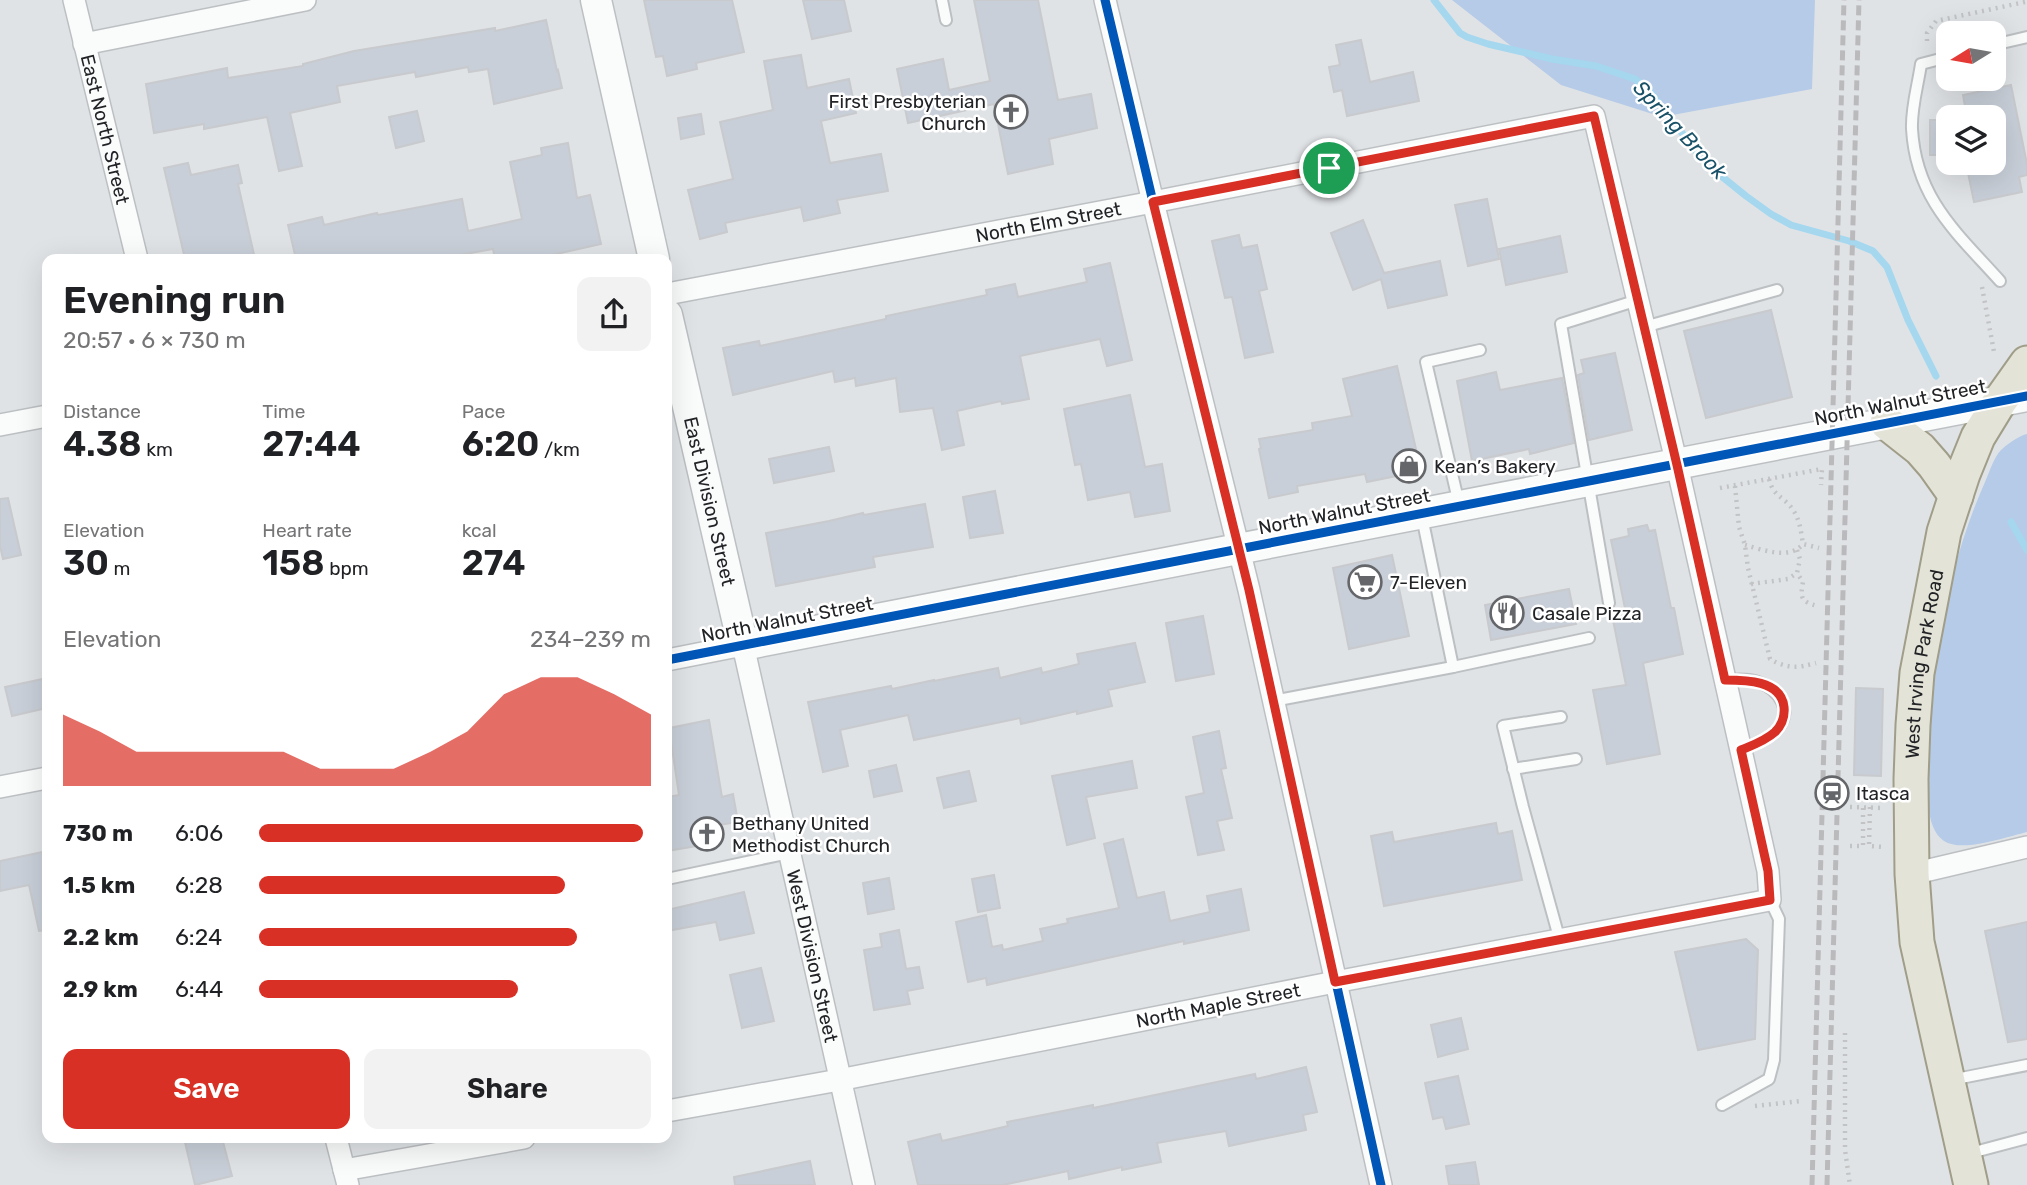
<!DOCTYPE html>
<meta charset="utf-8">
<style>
body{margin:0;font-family:Rubik,sans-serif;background:#f2f2f2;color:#202124;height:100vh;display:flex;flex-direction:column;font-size:26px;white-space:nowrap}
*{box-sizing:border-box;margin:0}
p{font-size:23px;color:#757577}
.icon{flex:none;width:38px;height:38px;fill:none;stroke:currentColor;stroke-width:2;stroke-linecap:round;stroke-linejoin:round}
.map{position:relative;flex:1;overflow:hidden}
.details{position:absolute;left:42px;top:254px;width:630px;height:889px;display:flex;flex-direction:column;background:#fff;border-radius:14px;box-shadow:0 7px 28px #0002}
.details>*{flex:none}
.needle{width:46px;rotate:259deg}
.tools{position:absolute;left:1936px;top:21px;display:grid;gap:14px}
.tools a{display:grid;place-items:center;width:70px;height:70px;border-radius:14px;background:#fff;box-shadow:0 7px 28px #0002;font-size:35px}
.pin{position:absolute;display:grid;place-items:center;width:60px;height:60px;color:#fff;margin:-30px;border:4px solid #fff;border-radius:50%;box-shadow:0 2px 7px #0007}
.round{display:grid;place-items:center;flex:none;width:74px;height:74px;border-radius:14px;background:#f2f2f2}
.overview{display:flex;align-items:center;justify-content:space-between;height:119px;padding:0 21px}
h1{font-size:38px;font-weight:600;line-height:52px}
.stats{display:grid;grid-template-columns:repeat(3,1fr);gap:10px;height:119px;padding:7px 21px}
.stats div{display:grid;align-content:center}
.stats b{font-size:35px;font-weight:600}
.stats small{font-size:19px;font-weight:400}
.stats p{font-size:19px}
.chart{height:196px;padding:14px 21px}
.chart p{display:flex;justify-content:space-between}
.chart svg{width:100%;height:126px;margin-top:7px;fill:#d93025;opacity:.7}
.button{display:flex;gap:14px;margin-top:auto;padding:14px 21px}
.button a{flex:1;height:80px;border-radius:14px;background:#d93025;color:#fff;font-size:28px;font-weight:600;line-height:80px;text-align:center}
.button a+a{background:#f2f2f2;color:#202124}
ul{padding:0 21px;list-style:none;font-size:23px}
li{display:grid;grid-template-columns:112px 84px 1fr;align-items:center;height:52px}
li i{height:18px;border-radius:9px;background:#d93025}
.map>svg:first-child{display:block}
.green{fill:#b5cbe7}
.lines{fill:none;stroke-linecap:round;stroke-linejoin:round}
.stream{stroke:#a5d7ef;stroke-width:7}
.building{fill:#c8cfd8;stroke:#c8cacd;stroke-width:2}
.lane-casing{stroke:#bdc0c3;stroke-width:14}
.street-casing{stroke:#bdc0c3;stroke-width:24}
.secondary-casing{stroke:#bdc0c3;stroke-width:33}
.primary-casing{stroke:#a09e89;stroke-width:37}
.path{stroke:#c2c3c5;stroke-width:4.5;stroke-dasharray:2 5;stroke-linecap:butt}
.lane{stroke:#fafbfb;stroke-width:10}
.street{stroke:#fafbfb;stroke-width:21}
.secondary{stroke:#fafbfb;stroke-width:30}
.primary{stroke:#e4e3d7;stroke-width:33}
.rail{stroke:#bababc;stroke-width:5;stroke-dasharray:10 5;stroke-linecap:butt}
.cycleway-casing{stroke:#fff;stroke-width:13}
.cycleway{stroke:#0057b8;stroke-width:9}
.route-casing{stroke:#fff;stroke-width:14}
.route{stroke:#d93025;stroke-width:9}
.labels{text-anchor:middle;stroke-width:5;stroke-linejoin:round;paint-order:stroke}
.poi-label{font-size:19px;fill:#212326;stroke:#fff;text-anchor:start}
.street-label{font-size:19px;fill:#212326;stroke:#fff}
.water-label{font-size:21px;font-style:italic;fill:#185168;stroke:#fff}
</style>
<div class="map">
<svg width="2027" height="1185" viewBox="0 0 2027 1185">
<rect width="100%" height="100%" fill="#e0e3e6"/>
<!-- green -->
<g class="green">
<path d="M1452 0H1815L1812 89 1662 117 1561 85Z"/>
<path d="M2027 434V832C2006 837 1962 853 1944 841 1923 827 1928 783 1929 760 1932 667 1945 575 1982 489 1987 479 1993 458 2001 450 2006 445 2020 435 2027 434Z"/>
</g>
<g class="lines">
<!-- stream -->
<g class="stream">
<path d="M1434 0 1460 33 1467 37 1488 44 1552 59 1596 66 1635 79 1648 89 1696 151 1715 171 1746 196 1771 214 1791 225 1849 241 1873 251 1887 267 1908 320 1936 376"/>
<path d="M2011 522 2027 550"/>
</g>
</g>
<!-- building -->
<g class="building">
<path d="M644 0H732L744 52 696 63 697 69 667 76 663 56 656 57Z"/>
<path d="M803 0H844L851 31 812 39Z"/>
<path d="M974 0H1038L1058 100 1091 94 1097 128 1049 139 1053 164 1008 174 994 104 908 123 897 69 943 59 949 90 990 81Z"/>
<path d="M546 20 557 71 558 70 562 88 494 104 488 69 469 72 468 67 416 77 415 72 337 86 340 102 290 113 302 166 279 171 267 117 204 129V124L154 133 146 84 227 68 228 78 303 66V64L354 51 495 28V31Z"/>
<path d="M1361 40 1370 82 1413 72 1419 101 1347 116 1342 90 1334 92 1329 67 1340 65 1336 45Z"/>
<path d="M801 55 807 88 849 79 856 113 821 121 830 163 881 154 888 191 837 200 840 213 804 221 801 207 725 223 727 232 700 239 688 190 733 179 720 122 773 110 764 61Z"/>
<path d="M2011 85 2027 164V175L2019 177 2022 192 1974 202 1966 163H1993V117H1967L1963 95Z"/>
<path d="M417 111 424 141 396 148 389 117Z"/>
<path d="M701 114 704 134 681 139 678 118Z"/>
<rect x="1930" y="120" width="18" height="35"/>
<path d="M568 143 577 198 590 195 601 244 534 259H495L493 249 437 259H296L288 225 322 217 324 225 377 213 378 215 462 199 468 231 522 219 510 162 542 155 541 148Z"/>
<path d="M188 163 191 175 238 165 242 183 238 184 255 259H185L164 168Z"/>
<path d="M1487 199 1499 259 1468 266 1455 205Z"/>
<path d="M1363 220 1384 273 1440 261 1447 295 1388 308 1381 279 1353 290 1331 233Z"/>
<path d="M1239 235 1242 248 1257 245 1267 289 1259 291 1273 352 1245 358 1232 297 1225 298 1212 241Z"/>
<path d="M1560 236 1567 272 1506 285 1499 249Z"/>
<path d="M1110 263 1132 360 1107 366 1100 339 1020 356 1029 399 1002 404 1001 401 957 411 964 445 942 450 933 408 900 412 896 378 856 386 855 378 835 382 833 371 733 395 723 348 759 341 760 346 825 332 886 319V316L987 295 986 290 1015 284 1018 297 1087 282 1084 269Z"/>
<path d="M1771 310 1792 397 1706 418 1684 331Z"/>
<path d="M1615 353 1632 430 1589 440 1578 375 1584 373 1581 360Z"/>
<path d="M1397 366 1421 471 1367 482 1365 474 1297 486 1298 492 1269 498 1259 449 1261 448 1259 439 1313 430 1312 423 1352 416 1343 379Z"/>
<path d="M1496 372 1500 390 1562 378 1574 443 1530 454 1529 449 1472 461 1457 381Z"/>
<path d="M1130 395 1145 467 1162 464 1170 511 1135 517 1130 492 1088 500 1081 464 1075 465 1064 409Z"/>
<path d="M829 447 834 471 774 483 769 459Z"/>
<path d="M995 491 1003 533 970 538 963 497Z"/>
<path d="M8 498 21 555 3 559 0 546V499Z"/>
<path d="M925 504 933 547 873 557 875 567 776 586 766 533 829 521 863 513 864 515Z"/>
<path d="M1647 525 1649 531 1655 530 1671 608H1674L1683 654 1643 663 1660 754 1607 764 1593 690 1626 685 1613 620 1627 618 1611 540 1629 536 1628 529Z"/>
<path d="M1392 555 1409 636 1349 649 1333 568Z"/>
<path d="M1569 589 1576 624 1491 640 1485 605Z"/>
<path d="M1203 616 1214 674 1176 681 1166 623Z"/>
<path d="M1135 643 1145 682 1108 690 1112 706 1077 714V711L1021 724 1020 718 914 740 908 715 840 730 848 766 823 772 808 702 891 686 892 689 934 680V681L998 668 1000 678 1041 668 1042 673 1079 664 1077 654Z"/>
<path d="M47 678V708L12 716 5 687Z"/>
<path d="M1856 688 1883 689 1881 776 1854 775Z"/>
<path d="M709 720 722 797 733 794 738 822 700 828 703 845 667 851V797L679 795 669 728Z"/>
<path d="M1219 731 1226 768 1221 769 1232 818 1217 821 1224 850 1198 855 1186 797 1204 793 1193 737Z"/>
<path d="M1132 761 1137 788 1086 797 1095 838 1067 845 1052 776Z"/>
<path d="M896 765 902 791 874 797 869 771Z"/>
<path d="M969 771 976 801 944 808 937 778Z"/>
<path d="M1496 823 1498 834 1512 831 1522 880 1384 906 1371 836 1392 832 1394 842Z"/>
<path d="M1123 839 1137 898 1164 892 1170 921 1210 912 1207 896 1241 889 1249 930 1184 944V941L987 985 986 978 968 982 956 922 986 915 992 947 1002 945 1003 950 1043 941 1040 929 1068 923 1067 919 1119 908 1104 844Z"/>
<path d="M47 851V930L39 931 29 885 0 891V861Z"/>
<path d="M994 875 1000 908 978 912 972 879Z"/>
<path d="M889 878 894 909 868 914 863 883Z"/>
<path d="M744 892 754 933 720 940 716 922 667 931V910Z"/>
<path d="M2027 922V1039L2008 1042 1985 931Z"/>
<path d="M899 930 906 969 919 967 923 988 907 991 910 1004 874 1010 864 950 882 947 880 934Z"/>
<path d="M1746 939 1758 950 1755 1039 1698 1050 1675 952Z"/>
<path d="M761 968 774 1021 742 1028 730 975Z"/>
<path d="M1461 1018 1468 1049 1438 1057 1431 1025Z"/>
<path d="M1306 1067 1317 1112 1303 1115 1306 1130 1229 1146 1226 1131 1157 1143 1161 1162 1122 1170V1167L1069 1179 1068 1171 1003 1185H918L908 1142 940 1134 942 1141 1008 1126 1007 1122 1093 1105V1108L1255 1074 1256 1079Z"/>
<path d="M1458 1076 1469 1124 1446 1129 1443 1117 1433 1119 1425 1083Z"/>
<path d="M184 1138H222L232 1176 195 1185Z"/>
<path d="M810 1161 815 1185H735L734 1177Z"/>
<path d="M1475 1162 1479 1185H1449L1446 1166Z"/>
</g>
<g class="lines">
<defs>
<g id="lane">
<path d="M942 0 946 20"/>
<path d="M1993 45 2027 37"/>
<path d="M1948 57 1921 64C1918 85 1911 108 1912 129 1916 199 1957 233 2000 281"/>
<path d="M1644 327 1777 290"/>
<path d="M1459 504 1426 362 1480 350"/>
<path d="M1422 517 1453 667"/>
<path d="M1609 603 1561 324 1638 300"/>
<path d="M1725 680C1735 680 1748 678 1758 682 1780 690 1795 712 1775 732 1765 741 1753 745 1741 750"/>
<path d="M1273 701 1453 667 1589 638"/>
<path d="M1513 769 1576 759"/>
<path d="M667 879 789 853"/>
<path d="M1560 941 1523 807 1503 726 1561 717"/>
<path d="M1951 1080 2027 1065"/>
<path d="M1722 1105 1769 1079 1774 1060 1779 919 1770 900"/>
<path d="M1967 1154 2027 1138"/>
</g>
<g id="street">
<path id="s1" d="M74 0 137 259"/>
<path d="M1105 0 1153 202 1249 590 1381 1185"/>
<path d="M84 44 305 0"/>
<path id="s2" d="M667 294 1153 202 1594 116 1677 465 1768 871 1770 900 1335 982 839 1080 667 1111"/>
<path d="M0 425 47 416"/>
<path id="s3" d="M667 660 743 645 864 1185"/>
<path d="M0 787 47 778"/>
<path d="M1912 874 2027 847"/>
<path d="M336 1138 348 1185"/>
<path d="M344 1170 524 1138"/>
</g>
<g id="secondary">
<path d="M596 0 654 259"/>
<path id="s4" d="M667 315 743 645 2027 396"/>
</g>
<g id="primary">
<path d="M1887 423 1920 449 1934 465 1956 496"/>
<path id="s5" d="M1971 1185 1917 942 1912 874 1911 779 1913 725 1917 673 1944 532 1963 474 1978 437 2000 401 2027 363"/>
</g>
</defs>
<!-- lane casing -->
<use href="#lane" class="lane-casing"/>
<!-- street casing -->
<use href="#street" class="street-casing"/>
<!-- secondary casing -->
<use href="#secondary" class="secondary-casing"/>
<!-- primary casing -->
<use href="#primary" class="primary-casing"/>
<!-- path -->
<g class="path">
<path d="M1927 41V33L1936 21 2025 2 2024 0"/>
<path d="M1982 287 1994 352"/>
<path d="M1769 479C1773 497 1785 497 1793 510 1800 520 1801 532 1803 544L1819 548"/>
<path d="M1735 486 1739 527 1745 545 1748 568 1770 659C1787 669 1798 668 1816 663"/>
<path d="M1720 488 1822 469 1821 485"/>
<path d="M1745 545C1763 550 1790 560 1803 544"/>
<path d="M1797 550 1800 559 1797 573 1803 582C1800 598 1801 602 1818 606"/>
<path d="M1751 584 1788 579 1797 573"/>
<path d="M1850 807 1884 808"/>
<path d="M1870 807 1869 846 1884 847"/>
<path d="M1850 846H1863V808"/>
<path d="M1845 1033V1150L1850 1185"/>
<path d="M1755 1106 1802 1101"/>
</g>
<!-- lane -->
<use href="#lane" class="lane"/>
<!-- street -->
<use href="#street" class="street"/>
<!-- secondary -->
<use href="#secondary" class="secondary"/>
<!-- primary -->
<use href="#primary" class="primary"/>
<!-- rail -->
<g class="rail">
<path d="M1812 1185 1844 0"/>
<path d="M1827 1185 1859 0"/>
</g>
<defs>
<g id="cycleway">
<path d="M1105 0 1153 202 1249 590 1381 1185"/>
<path d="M667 660 2027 396"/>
</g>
</defs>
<!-- cycleway casing -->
<use href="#cycleway" class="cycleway-casing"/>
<!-- cycleway -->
<use href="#cycleway" class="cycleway"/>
</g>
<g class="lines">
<defs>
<path id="route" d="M1594 116 1677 465 1725 680C1745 680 1781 680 1784 707 1785 717 1782 725 1775 732 1765 741 1753 745 1741 750L1768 871 1770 900 1335 982 1249 590 1153 202Z"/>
</defs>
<!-- route casing -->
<use href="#route" class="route-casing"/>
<!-- route -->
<use href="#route" class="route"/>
</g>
<!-- icons -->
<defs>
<symbol id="church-ring" viewBox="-11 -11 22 22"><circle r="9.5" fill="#fff" stroke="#646669" stroke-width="1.5"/><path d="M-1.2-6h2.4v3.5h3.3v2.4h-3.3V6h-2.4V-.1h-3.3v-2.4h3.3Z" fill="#646669"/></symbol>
<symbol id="shop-ring" viewBox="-11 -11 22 22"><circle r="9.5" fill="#fff" stroke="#646669" stroke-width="1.5"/><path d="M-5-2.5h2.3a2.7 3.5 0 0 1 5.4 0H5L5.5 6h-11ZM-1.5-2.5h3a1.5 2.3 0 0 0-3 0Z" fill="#646669"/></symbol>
<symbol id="supermarket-ring" viewBox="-11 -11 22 22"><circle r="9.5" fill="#fff" stroke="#646669" stroke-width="1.5"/><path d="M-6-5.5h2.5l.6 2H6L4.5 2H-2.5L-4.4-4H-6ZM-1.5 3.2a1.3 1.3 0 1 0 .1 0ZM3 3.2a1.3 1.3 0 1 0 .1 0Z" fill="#646669"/></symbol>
<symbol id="restaurant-ring" viewBox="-11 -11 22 22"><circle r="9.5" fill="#fff" stroke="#646669" stroke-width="1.5"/><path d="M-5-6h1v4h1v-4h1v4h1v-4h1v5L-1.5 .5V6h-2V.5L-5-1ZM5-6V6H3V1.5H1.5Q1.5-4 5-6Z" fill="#646669"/></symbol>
<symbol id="station-ring" viewBox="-11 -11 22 22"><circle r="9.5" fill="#fff" stroke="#646669" stroke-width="1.5"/><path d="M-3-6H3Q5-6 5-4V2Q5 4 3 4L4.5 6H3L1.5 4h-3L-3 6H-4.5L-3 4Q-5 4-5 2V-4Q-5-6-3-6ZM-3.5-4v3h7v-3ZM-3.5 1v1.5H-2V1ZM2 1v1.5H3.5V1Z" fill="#646669"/></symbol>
</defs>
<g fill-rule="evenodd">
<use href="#church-ring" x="992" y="93" width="38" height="38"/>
<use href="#shop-ring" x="1390" y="447" width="38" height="38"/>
<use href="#supermarket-ring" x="1346" y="563" width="38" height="38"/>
<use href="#restaurant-ring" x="1488" y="594" width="38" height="38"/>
<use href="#station-ring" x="1813" y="774" width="38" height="38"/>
<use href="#church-ring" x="688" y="815" width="38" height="38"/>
</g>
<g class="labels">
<!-- poi labels -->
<g class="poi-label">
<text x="986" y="108" text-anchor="end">First Presbyterian<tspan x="986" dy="22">Church</tspan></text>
<text x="1434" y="473">Kean’s Bakery</text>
<text x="1390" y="589">7-Eleven</text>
<text x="1532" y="620">Casale Pizza</text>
<text x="1856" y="800">Itasca</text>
<text x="732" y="830">Bethany United<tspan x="732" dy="22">Methodist Church</tspan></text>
</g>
<!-- street labels -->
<g class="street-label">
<text dy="7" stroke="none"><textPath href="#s1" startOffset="133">East North Street</textPath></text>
<text dy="7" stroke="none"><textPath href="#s2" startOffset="388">North Elm Street</textPath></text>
<text transform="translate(1900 402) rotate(-11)" y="7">North Walnut Street</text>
<text dy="7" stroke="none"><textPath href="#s4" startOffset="191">East Division Street</textPath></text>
<text transform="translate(1344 511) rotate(-11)" y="7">North Walnut Street</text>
<text transform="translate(787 619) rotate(-11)" y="7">North Walnut Street</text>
<text dy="7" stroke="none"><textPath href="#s5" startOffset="528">West Irving Park Road</textPath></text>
<text dy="7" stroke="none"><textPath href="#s3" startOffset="396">West Division Street</textPath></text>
<text transform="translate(1218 1005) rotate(-11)" y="7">North Maple Street</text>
</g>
<!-- water labels -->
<g class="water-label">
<text transform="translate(1680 130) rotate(47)" y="7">Spring Brook</text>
</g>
</g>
</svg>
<div class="tools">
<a><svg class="needle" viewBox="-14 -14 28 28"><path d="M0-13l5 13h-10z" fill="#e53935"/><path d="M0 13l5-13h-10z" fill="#757577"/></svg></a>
<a><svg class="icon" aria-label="layers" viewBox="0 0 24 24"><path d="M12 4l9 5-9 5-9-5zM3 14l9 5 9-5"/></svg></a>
</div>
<div class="pin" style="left:1329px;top:168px;background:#1e9e55"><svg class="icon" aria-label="arrive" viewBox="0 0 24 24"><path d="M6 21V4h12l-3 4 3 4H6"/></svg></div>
<section class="details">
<div class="overview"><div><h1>Evening run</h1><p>20:57 · 6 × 730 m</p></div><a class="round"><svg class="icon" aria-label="share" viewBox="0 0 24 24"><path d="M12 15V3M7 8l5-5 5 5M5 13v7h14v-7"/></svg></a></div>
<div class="stats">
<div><p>Distance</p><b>4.38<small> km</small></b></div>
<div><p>Time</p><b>27:44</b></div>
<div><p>Pace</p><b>6:20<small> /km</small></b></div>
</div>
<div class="stats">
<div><p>Elevation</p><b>30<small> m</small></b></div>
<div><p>Heart rate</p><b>158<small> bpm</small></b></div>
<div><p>kcal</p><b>274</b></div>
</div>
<div class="chart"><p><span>Elevation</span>234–239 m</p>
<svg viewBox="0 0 160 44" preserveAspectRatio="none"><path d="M0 44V19L10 25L20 32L30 32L40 32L50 32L60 32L70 38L80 38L90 38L100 32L110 25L120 12L130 6L140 6L150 12L160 19V44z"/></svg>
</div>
<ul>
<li><b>730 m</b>6:06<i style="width:98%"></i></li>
<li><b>1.5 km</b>6:28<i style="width:78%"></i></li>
<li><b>2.2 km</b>6:24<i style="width:81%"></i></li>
<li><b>2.9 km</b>6:44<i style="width:66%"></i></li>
</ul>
<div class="button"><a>Save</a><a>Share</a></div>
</section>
</div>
